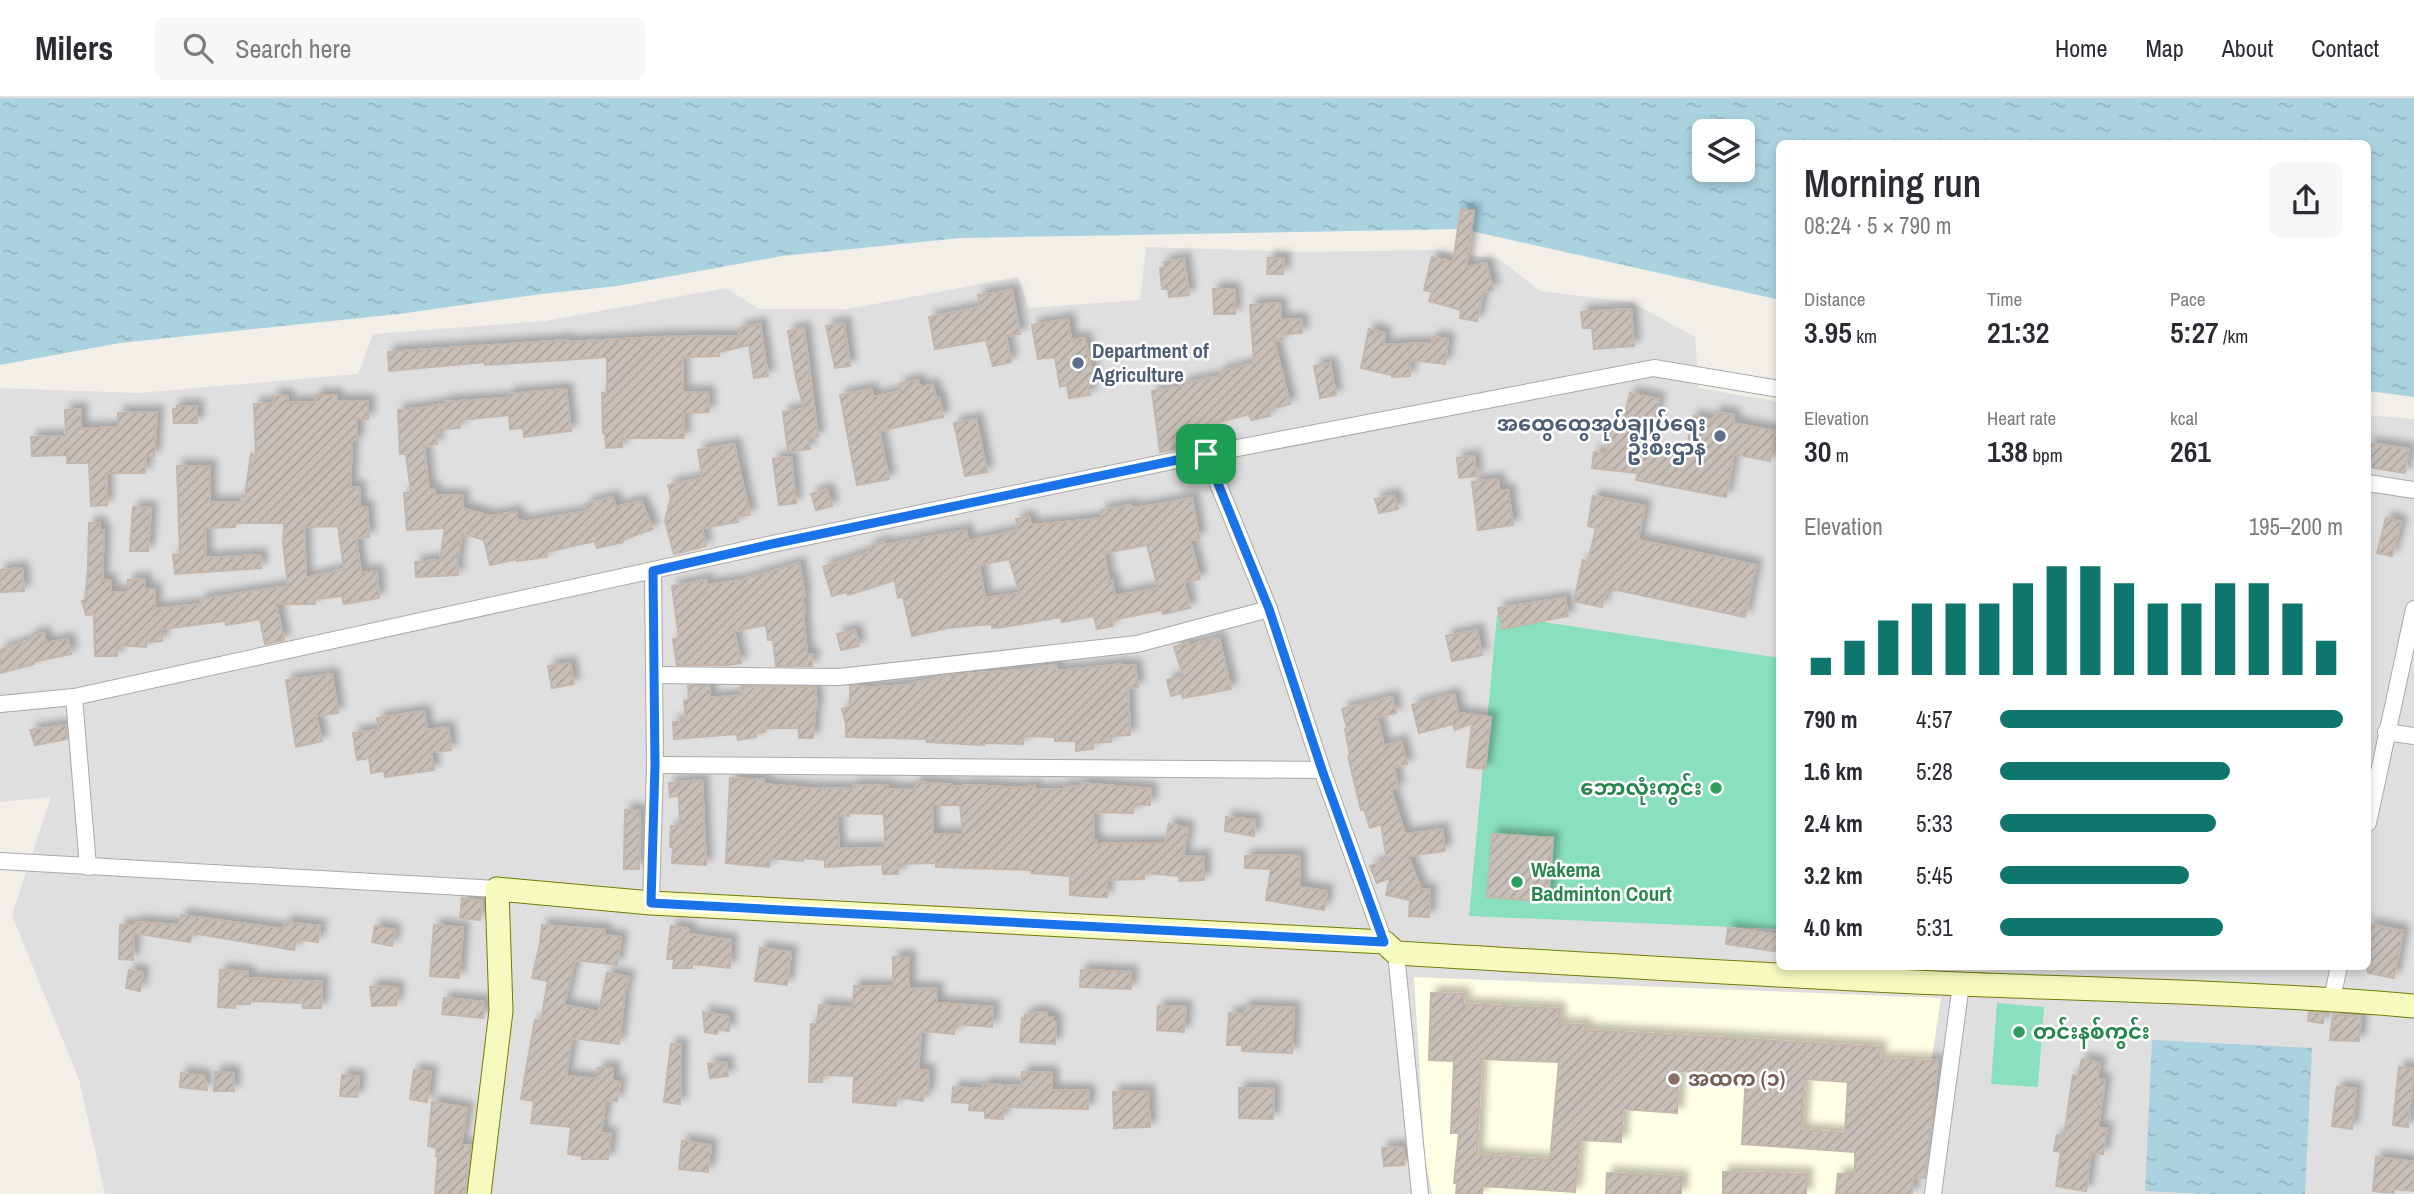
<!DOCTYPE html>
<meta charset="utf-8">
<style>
body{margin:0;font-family:"Archivo Narrow","Noto Sans Myanmar",sans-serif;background:#f7f7f7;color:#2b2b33;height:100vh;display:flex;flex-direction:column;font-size:26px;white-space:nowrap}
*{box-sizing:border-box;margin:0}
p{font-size:23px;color:#7c7c81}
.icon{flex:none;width:38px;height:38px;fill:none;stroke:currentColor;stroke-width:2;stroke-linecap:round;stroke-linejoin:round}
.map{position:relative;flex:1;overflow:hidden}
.side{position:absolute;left:1776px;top:42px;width:595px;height:830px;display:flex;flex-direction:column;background:#fff;border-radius:10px;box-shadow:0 4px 10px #0003}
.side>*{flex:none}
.tools{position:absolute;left:1692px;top:21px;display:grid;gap:14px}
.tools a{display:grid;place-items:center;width:63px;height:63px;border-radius:10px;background:#fff;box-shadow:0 4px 10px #0003;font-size:35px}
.pin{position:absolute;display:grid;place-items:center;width:60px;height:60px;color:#fff;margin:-30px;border-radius:14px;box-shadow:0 4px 10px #0006}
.round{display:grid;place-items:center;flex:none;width:74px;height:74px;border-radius:10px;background:#f7f7f7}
.overview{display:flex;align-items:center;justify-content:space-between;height:119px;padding:0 28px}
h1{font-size:38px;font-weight:600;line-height:52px}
.stats{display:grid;grid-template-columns:repeat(3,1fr);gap:10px;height:119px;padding:7px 28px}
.stats div{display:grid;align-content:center}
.stats b{font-size:30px;font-weight:600}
.stats small{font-size:19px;font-weight:400}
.stats p{font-size:19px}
.chart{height:196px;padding:14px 28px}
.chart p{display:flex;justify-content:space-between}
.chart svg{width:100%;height:126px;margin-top:7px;stroke:#0f766e;stroke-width:6}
ul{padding:0 28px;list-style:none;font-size:23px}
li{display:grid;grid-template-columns:112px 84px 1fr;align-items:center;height:52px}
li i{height:18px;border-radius:9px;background:#0f766e}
header{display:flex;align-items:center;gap:42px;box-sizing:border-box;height:98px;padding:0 35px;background:#fff;border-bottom:2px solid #e1e1e2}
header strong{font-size:33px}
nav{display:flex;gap:38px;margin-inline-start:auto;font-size:24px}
.search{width:490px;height:63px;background:#f7f7f7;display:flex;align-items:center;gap:18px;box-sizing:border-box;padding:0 24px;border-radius:10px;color:#7c7c81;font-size:26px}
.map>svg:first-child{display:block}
.residential{fill:#e0dfdf}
.education{fill:#ffffe5}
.pitch{fill:#88e0be}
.water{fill:url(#water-ripples);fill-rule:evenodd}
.building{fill:url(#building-hatch);stroke:#c4b6ab;stroke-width:2;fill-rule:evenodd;filter:url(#shadow)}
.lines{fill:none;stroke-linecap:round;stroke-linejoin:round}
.street-casing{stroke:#a9a9a9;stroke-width:18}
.secondary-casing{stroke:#707d05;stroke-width:25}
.street{stroke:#fff;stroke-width:16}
.secondary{stroke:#f7fabf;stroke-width:23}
.route-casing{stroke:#fff;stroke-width:14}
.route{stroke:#1a73e8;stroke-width:9}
.service-dot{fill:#5c6f8a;stroke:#fff;stroke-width:2.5}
.leisure-dot{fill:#2e9e5b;stroke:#fff;stroke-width:2.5}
.education-dot{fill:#8d6e63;stroke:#fff;stroke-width:2.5}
.labels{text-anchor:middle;stroke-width:5;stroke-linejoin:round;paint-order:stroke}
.service-label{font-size:21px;font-weight:bold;fill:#4e5e75;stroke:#fff;text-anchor:start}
.leisure-label{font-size:21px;font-weight:bold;fill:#27864d;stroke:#fff;text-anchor:start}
.education-label{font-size:21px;font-weight:bold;fill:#785e54;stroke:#fff;text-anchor:start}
</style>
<header>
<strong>Milers</strong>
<div class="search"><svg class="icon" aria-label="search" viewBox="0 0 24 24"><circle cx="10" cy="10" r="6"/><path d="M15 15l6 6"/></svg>Search here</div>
<nav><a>Home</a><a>Map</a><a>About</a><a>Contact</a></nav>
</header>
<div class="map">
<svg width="2414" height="1096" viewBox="0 0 2414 1096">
<defs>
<pattern id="water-ripples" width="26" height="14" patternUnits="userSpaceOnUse" patternTransform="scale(1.75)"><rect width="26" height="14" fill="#aad3df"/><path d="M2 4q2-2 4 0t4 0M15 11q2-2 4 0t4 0" fill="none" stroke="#92b5bf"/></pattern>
<pattern id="building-hatch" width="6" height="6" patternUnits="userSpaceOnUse" patternTransform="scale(1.75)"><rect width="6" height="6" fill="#c7bfb8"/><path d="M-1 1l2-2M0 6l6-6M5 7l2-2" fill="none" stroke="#aba49e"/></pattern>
<filter id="shadow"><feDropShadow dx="6" dy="-6" stdDeviation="3.5" flood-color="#0004"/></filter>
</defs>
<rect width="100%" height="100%" fill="#f2efe9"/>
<!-- residential -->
<path class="residential" d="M1146 149 1301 154 1435 152 1499 161 1540 193 1631 204 1695 239 1699 290 1780 304V868H2368V317L2414 321V1096H105L79 982 12 817 51 699 0 704V290L139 295 358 276 373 236 545 223 726 190 759 211H848L1018 179 1029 210 1140 202Z"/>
<!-- education -->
<path class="education" d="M1414 879 1941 900 1911 1096H1432L1425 1062Z"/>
<!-- pitch -->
<g class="pitch">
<path d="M1497 517 1780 560V831L1469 818Z"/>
<path d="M1997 905 2044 909 2038 989 1991 986Z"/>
</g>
<!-- water -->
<g class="water">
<path d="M0 0H2414V299L2368 293V46H1780V202L1462 131 961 140 782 158 617 188 541 196 399 216 120 245 0 267ZM1704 33H1743V72H1704Z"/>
<path d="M2152 942 2312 950 2305 1096H2203L2145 1093Z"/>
</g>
<!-- building -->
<g class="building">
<path d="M1461 111 1474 113 1466 169 1486 165 1493 192 1483 194 1477 223 1460 220 1461 212 1429 203 1432 194 1424 192 1432 159 1453 164Z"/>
<path d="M1268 160H1284L1283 176H1267Z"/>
<path d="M1184 161 1189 197 1169 199 1168 191H1162L1160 170 1165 169 1164 164Z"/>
<path d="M1213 191H1234L1235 216H1214Z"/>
<path d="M1012 192 1020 236 1006 238 1011 264 993 268 986 242 935 251 929 219 980 209 978 197Z"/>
<path d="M1280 205 1281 222 1301 221 1302 235 1282 236 1283 242 1274 243 1290 306 1268 312 1270 318 1251 322 1249 316 1212 326 1213 334 1193 338 1196 347 1160 354 1152 293 1185 288V285L1220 278 1219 274 1254 265 1250 207Z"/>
<path d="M1631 211 1634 248 1594 251 1592 230H1583L1581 214Z"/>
<path d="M1068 221 1071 242 1085 240 1094 283 1088 284 1090 297 1069 300 1067 287 1060 289 1055 259 1038 261 1032 227Z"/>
<path d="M844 225 850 268 835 270 826 228Z"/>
<path d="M760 226 768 278 754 280 749 247 719 254V258L682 259 683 295 708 294 709 314 683 315 684 340H622V349L606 350 605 335H603L602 295H607V259L485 267V264L389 273 388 254 568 242V244L661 239 740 238 739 230Z"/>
<path d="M804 230 818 339 808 340 810 351 788 354 783 314 804 311 796 280 788 233Z"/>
<path d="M1369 231 1385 235 1383 247 1432 245 1433 239 1448 241 1445 266 1409 262 1410 278 1392 279V277L1361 270Z"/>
<path d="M1330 265 1336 297 1320 300 1314 268Z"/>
<path d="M918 282 920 289 933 287 936 299H939L943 319 879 333 889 381 857 387 840 297 871 291 873 299 901 293 899 286Z"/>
<path d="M566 291 571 333 524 339 523 330 510 331 509 317 460 322V330L441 331V334L435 335 437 346 424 348 429 392 434 391 435 397 463 398 462 410 490 418 516 414 518 423 522 422V424L587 413 585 406 613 399 616 409 641 403 653 431 622 442 623 444 597 450 595 443 546 454 547 459 517 463V461L490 467 484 442 462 435 457 464 458 477 416 479 415 464 440 462 445 430 407 432 404 395 411 394 406 356H400L398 312 420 310 444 306V304L508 300V296Z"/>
<path d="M1630 295 1659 301 1648 353 1685 360 1693 318 1713 322 1715 314 1734 317 1733 325 1775 333 1770 363 1734 356 1726 399 1636 382 1638 375 1592 370 1594 354 1606 356 1614 322 1623 324Z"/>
<path d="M287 297 288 305 316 304 315 297H336L337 303H368V321H357V343H352L350 390 359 389 360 409H367L369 439 356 440 361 475 377 473 379 500 344 506 342 498 315 501V506H276L284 542 265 546 260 521 226 527 225 523 162 531V543L147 544 146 549 117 547V558H95L94 516 86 517 82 503 85 502 88 471 89 425H100V432H104L102 482H110L111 494H128V482L145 481V491H155V511L201 506V501L288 488 283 445 284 425H235V429L205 430 206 460 260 457 261 470 175 476 173 457H180L177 368H210V405L241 404V399H245L251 356 256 357 254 306 273 305V298ZM338 428 344 471 306 480 304 429Z"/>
<path d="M177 308H197V325H174L173 311H177Z"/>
<path d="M81 311V331L118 329V315L157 314 154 358H146L145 375H106L107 407 91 408 89 365H67V357L32 358 31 339 66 338 65 312Z"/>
<path d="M976 321 987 374 965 378 954 325Z"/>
<path d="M2369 345 2409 351 2405 375 2368 369Z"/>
<path d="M734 346 750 417 737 418 738 424 702 430 706 448 674 456 665 423 671 399 668 387 702 380 698 352Z"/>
<path d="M1474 358 1476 378 1459 380 1457 360Z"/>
<path d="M791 359 796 405 779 407 773 361Z"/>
<path d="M1498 381 1499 392H1508L1513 427 1478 432 1472 384Z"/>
<path d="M827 391 832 408 816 412 811 396Z"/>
<path d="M1394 397 1398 411 1379 415 1375 401Z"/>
<path d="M1593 398 1645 408 1638 442 1756 467 1745 519 1612 491 1611 494 1606 493 1602 509 1574 503 1583 462 1588 464 1596 430 1588 428Z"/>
<path d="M1192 400 1199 440 1190 442 1200 481 1184 484 1190 510 1163 516 1162 512 1111 522 1113 528 1097 531 1094 518 1062 524 1061 519 1004 529 992 530V526L947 530 912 538 903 499 898 500 895 482 848 497 847 494 832 498 823 469 869 454 868 449 884 444 885 447 966 432 968 443 1018 432 1016 421 1029 419 1031 427 1066 424 1102 420 1101 412 1131 407 1132 410 1154 407ZM1147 447 1158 490 1115 498 1112 482 1109 483 1104 455ZM1009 461 1020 495 985 500 979 467Z"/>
<path d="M133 409 151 410 148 453H130Z"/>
<path d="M2386 420 2401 424 2392 458 2377 455Z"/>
<path d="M799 465 805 498 802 499 805 513 803 514 807 556 813 557 812 568H776L773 542H768L766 527 734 533 741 565 728 567H677L673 541 679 540 672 488 706 482 707 487 741 482Z"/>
<path d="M22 470 24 493 0 494V472Z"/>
<path d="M1565 500 1568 518 1502 531 1498 510Z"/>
<path d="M855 532 859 548 841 552 837 536Z"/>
<path d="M1477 532 1482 557 1452 563 1446 538Z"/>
<path d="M44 535 46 545 68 541 71 556 33 564 34 566 0 575V552L31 542 30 538Z"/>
<path d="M1215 540H1219L1231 591 1183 600 1182 595 1171 598 1167 582 1183 578 1174 549 1188 545 1189 548Z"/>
<path d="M570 565 574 586 552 590 548 568Z"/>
<path d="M1122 566V568L1135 567 1138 589 1128 590 1130 637 1111 638V644H1092L1093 651 1076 653V643H1055V639L1024 638 1023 646 984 645V647L927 644V641L846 639V626L842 611 850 609V588H865V590L906 587 950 577 1021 572 1056 567 1057 573Z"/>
<path d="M332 576 338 615 316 618 322 643 296 649 286 582Z"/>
<path d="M688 588H710V600L742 597 741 588 815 589 817 610 815 611 813 640H799V630H765V634L755 635 756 639 738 642 737 636 674 641 673 624 686 623 684 603 689 602Z"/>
<path d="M1454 596 1458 615 1491 619 1485 671 1467 669 1472 625 1455 632 1453 626 1419 635 1412 607Z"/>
<path d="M1392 599 1396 615 1377 619 1384 648 1401 643 1407 666 1394 669 1398 690 1391 692 1405 736 1442 731 1445 753 1408 758 1421 791 1430 792 1429 819 1409 818 1410 802 1386 797 1390 780 1377 785 1370 768 1387 762 1381 726 1370 730 1364 711 1361 712 1348 658 1350 657 1345 631 1347 630 1342 611Z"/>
<path d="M424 613 427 632 448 629 451 652 431 654 434 672 385 679 384 673 371 675 369 660 357 662 353 635 379 632 377 620Z"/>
<path d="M66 627 67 641 35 647 30 632Z"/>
<path d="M730 680 764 682V686L807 690 853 691V687L888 688V691H915V684L952 687V689L972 687 1019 690 1035 688V692L1064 691V688L1080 689V685L1151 691 1150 707 1134 706 1133 715 1094 714 1093 742H1097V746L1165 745 1169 726 1188 730 1183 759 1204 758V782L1179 783V778L1144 775V781L1107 782V799H1099L1070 797V778L1031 775V772L936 769V765L898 766V776H883L882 766 825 769V762L803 760V763L770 760 769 769 726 765ZM932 707H960L963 736H933ZM849 715 884 716 885 750 839 751 837 718H849Z"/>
<path d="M702 682 706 767 672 765 673 749H670L671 728H680L679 698 670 699 669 685Z"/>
<path d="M625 712H640L639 771H624Z"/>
<path d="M1226 719 1255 722 1254 738 1225 733Z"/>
<path d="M1492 736 1553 740 1548 804 1487 799Z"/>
<path d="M1299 757 1300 789 1327 793 1324 812 1266 802 1271 771 1245 770V758Z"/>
<path d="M462 800 482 803 480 822 460 820Z"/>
<path d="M181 817 284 831 286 824 320 828 318 844 296 841 294 852 192 835 190 844 134 835 133 862 119 861 120 827H134L135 824 179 827Z"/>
<path d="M2368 826 2403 833 2394 880 2368 875Z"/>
<path d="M434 827 463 830 459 880 430 878Z"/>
<path d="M542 827 605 832V837L621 839 617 867 575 862 564 907 599 914 607 875 629 879 625 893 619 946 572 940 566 978 598 981V970H613V983L620 984 617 1003 606 1002 601 1035 611 1036 608 1061H582V1058L568 1056 571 1029 531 1025 534 1003 521 1001 535 922 541 923 548 883 532 880 540 846Z"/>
<path d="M375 828 395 832 392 848 372 844Z"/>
<path d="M671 828 689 831V836L731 842 730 870 692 866V870H673L674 861H667Z"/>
<path d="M1728 830 1780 837V854L1726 846Z"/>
<path d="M760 850 791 854 787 887 755 883Z"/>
<path d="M893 859H909V890L937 891V905L993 909 992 929 955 926 954 936 921 933 918 972 929 973 928 996H924L923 1003 897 999 896 1008 853 1004 854 978 822 977V984H809L811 926H817L819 907 853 910 854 888 893 889Z"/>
<path d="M129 872 143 874 140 893 126 890Z"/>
<path d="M220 872 248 874V880L322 884 321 910H303V905L250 903V906H235V910L218 909Z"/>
<path d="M1081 872 1131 874V891L1080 889Z"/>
<path d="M383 888 398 890 396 907 372 908 370 889Z"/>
<path d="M1431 895 1464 896 1463 906 1559 911V926L1585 927V932L1880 949 1879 961 1938 963 1925 1080 1913 1079 1912 1096H1836L1838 1076H1855V1054L1742 1046 1746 977 1679 973 1677 1015 1623 1011 1621 1044 1580 1042 1575 1094 1483 1088 1482 1096H1456L1457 1085H1454L1459 1035H1451L1454 963 1429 962ZM1481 961 1559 964 1550 1062 1477 1057ZM1805 981 1848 984 1845 1035 1801 1032Z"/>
<path d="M444 900 484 904 483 920 442 916Z"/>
<path d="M1158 908 1186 909 1184 934 1157 932Z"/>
<path d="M1244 908 1294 910 1292 955 1242 953V947H1227L1229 915 1244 916Z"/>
<path d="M703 914 729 918V933L718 931 717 936 705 934Z"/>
<path d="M1030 914 1047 915 1046 919H1053L1052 923H1056L1055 946 1020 944 1022 920 1025 921V917L1030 918Z"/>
<path d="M2309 914 2324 915 2323 925 2308 923Z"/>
<path d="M2333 916 2361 919 2359 943 2330 942Z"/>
<path d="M671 946 681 947 680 1006 664 1004Z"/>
<path d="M2082 961 2100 965 2097 981 2105 982 2098 1030 2107 1031 2103 1056 2091 1054 2086 1093 2056 1088 2061 1054 2054 1053 2057 1037 2064 1039 2073 977 2078 978Z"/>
<path d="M726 964 728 978 710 980 708 966Z"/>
<path d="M2399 969 2414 971 2408 1029 2393 1027Z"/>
<path d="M414 972 431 974 427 1004 410 1001Z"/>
<path d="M215 974H233L234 993H214Z"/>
<path d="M1022 974 1052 975V992L1089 993 1088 1011 1003 1009V1021L985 1020V1013L969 1012 970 1005 952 1004 953 989 983 991 984 986 1021 988Z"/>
<path d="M181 975 204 978 207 992 180 989Z"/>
<path d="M342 977 359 979 357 999 340 998Z"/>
<path d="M2337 989 2356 991 2352 1031 2332 1028Z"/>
<path d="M1239 990 1274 991 1273 1021 1239 1020Z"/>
<path d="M1148 993 1150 1029 1114 1030 1113 994Z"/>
<path d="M432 1004 467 1010 461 1047 471 1048 465 1096H435L438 1058H436L437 1050 428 1048Z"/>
<path d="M682 1043 711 1047 708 1074 679 1071Z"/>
<path d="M1403 1049 1404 1067 1384 1068 1382 1050Z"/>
<path d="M2376 1059 2414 1064V1093L2394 1091V1095L2373 1093Z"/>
<path d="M1723 1074 1806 1076V1096H1723Z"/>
<path d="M1607 1075 1682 1079 1681 1096H1606Z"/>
</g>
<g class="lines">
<defs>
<g id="street">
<path d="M1206 356 1269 511 1322 672 1384 844"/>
<path d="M2368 385 2414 392"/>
<path d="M655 577 839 579 1137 546 1269 511"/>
<path d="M74 599 88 769"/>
<path d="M0 606 74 599 772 446 1206 356 1654 270 1780 291"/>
<path d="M2386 634 2414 638"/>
<path d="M655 667 1322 672"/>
<path d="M2368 725 2414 511"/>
<path d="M0 763 497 791"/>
<path d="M651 805 655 667 653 473"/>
<path d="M1396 855 1420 1096"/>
<path d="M2332 901 2339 868"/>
<path d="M1933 1096 1961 886"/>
</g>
<path id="secondary" d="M479 1096 501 913 497 791 651 805 1384 844 1396 855C1584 866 1772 878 1960 886 2112 892 2263 895 2414 908"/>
</defs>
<!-- street casing -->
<use href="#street" class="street-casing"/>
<!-- secondary casing -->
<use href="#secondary" class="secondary-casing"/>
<!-- street -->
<use href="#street" class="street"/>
<!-- secondary -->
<use href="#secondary" class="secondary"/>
</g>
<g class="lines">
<defs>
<path id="route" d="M1206 356 1269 511 1322 672 1384 844 651 805 655 667 653 473 772 446Z"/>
</defs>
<!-- route casing -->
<use href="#route" class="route-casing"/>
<!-- route -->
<use href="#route" class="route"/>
</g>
<!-- markers -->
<g class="service-dot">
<circle cx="1078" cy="265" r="7"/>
<circle cx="1720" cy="338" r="7"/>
</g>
<g class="leisure-dot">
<circle cx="1716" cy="690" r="7"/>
<circle cx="1517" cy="784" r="7"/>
<circle cx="2019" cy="934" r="7"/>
</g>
<circle class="education-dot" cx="1674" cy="981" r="7"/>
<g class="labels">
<!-- service labels -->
<g class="service-label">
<text x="1092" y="260">Department of<tspan x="1092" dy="24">Agriculture</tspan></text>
<text x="1706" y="333" text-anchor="end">အထွေထွေအုပ်ချုပ်ရေး<tspan x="1706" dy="24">ဦးစီးဌာန</tspan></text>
</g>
<!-- leisure labels -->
<g class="leisure-label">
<text x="1702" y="697" text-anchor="end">ဘောလုံးကွင်း</text>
<text x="1531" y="779">Wakema<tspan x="1531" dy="24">Badminton Court</tspan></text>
<text x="2033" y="941">တင်းနစ်ကွင်း</text>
</g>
<!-- education labels -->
<g class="education-label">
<text x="1688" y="988">အထက (၁)</text>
</g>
</g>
</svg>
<div class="tools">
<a><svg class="icon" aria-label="layers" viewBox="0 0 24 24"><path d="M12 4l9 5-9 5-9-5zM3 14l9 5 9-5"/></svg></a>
</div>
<div class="pin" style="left:1206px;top:356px;background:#1e9e55"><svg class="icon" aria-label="arrive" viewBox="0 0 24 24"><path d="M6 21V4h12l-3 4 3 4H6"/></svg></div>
<section class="side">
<div class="overview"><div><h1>Morning run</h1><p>08:24 · 5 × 790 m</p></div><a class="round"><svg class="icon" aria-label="share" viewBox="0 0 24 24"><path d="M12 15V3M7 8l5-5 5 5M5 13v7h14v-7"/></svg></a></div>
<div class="stats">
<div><p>Distance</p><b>3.95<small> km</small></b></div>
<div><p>Time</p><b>21:32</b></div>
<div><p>Pace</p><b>5:27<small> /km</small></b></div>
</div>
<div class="stats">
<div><p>Elevation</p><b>30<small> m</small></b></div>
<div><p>Heart rate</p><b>138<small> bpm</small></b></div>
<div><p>kcal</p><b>261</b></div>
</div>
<div class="chart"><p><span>Elevation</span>195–200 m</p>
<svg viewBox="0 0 160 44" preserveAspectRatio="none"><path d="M5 44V38M15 44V32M25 44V25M35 44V19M45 44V19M55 44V19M65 44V12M75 44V6M85 44V6M95 44V12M105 44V19M115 44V19M125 44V12M135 44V12M145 44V19M155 44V32"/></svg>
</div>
<ul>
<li><b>790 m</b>4:57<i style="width:100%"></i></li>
<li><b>1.6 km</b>5:28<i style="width:67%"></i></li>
<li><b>2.4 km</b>5:33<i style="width:63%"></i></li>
<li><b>3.2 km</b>5:45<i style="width:55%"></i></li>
<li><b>4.0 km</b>5:31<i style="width:65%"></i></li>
</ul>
</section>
</div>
